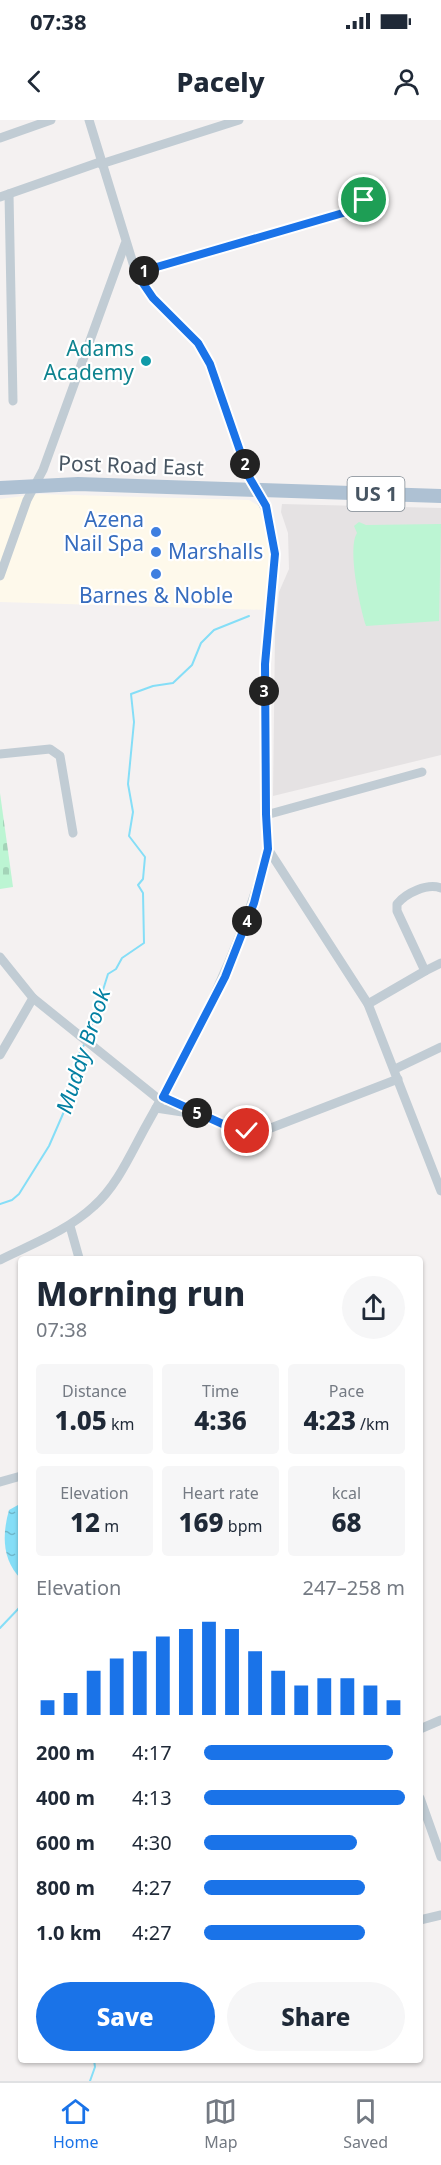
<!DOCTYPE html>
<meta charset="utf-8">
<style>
body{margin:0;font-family:"Noto Sans",sans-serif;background:#f6f6f7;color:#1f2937;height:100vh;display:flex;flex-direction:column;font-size:22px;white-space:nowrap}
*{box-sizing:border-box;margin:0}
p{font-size:20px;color:#747a83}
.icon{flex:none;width:33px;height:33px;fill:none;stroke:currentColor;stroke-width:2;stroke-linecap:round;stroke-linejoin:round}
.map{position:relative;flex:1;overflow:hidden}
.details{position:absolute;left:18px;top:1136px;width:405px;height:807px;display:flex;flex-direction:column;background:#fff;border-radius:6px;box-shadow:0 2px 4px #0004}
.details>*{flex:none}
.pin{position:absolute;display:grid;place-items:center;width:51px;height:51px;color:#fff;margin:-26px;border:3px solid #fff;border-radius:50%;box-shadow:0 2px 6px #0007}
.km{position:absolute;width:30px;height:30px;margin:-15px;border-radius:50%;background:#222;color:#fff;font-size:16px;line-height:30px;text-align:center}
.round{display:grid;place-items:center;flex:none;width:63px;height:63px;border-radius:32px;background:#f6f6f7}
.headline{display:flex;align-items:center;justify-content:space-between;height:102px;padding:0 18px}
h1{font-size:33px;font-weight:800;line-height:45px}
.stats{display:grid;grid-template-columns:repeat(3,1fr);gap:9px;height:102px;padding:6px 18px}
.stats div{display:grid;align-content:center;border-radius:6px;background:#f6f6f7;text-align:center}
.stats b{font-size:26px;font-weight:800}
.stats small{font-size:16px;font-weight:400}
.stats p{font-size:16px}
.chart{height:168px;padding:12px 18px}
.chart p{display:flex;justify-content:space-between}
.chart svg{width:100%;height:108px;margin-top:6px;stroke:#1a73e8;stroke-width:6}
.button{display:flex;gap:12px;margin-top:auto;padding:12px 18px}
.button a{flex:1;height:69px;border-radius:36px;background:#1a73e8;color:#fff;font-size:24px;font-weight:800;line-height:69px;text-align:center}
.button a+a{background:#f6f6f7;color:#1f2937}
ul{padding:0 18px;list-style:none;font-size:20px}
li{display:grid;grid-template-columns:96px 72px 1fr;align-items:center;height:45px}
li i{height:15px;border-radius:8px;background:#1a73e8}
.status{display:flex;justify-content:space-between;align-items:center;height:42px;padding:0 30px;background:#fff;direction:ltr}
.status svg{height:16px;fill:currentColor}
header{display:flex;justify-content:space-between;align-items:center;height:78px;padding:0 18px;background:#fff;font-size:27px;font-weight:800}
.tab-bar{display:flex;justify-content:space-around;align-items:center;height:84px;border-top:2px solid #e0e1e3;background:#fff;font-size:16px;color:#747a83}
.tab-bar a{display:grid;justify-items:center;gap:3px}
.tab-bar .on{color:#1a73e8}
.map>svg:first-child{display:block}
.commercial{fill:#fef9eb}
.education{fill:#e5e2e3}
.cemetery{fill:url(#cemetery-stones)}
.pitch{fill:#bcf5d3}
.water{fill:url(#water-ripples)}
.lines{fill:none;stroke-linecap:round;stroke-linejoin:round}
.stream{stroke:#85def7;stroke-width:2}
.street{stroke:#c1ccd4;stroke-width:9}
.primary{stroke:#aec1d3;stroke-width:14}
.route-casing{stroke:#fff;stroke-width:12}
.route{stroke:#1a73e8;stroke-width:8}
.culture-dot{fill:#0f9aa8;stroke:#fff;stroke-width:2}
.shop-dot{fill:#3f7fe0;stroke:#fff;stroke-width:2}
.labels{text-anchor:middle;stroke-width:4.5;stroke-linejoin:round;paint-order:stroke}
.shield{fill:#fff;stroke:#7e8891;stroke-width:1.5}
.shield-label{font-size:20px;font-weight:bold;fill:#475562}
.culture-label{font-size:21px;fill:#0d838f;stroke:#fff;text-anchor:end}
.street-label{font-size:21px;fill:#475562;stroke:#fff}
.shop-label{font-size:21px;fill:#366cbe;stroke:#fff;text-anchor:end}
.water-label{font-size:22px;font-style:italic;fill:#0380a2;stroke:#fff}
</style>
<div class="status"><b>07:38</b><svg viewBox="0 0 49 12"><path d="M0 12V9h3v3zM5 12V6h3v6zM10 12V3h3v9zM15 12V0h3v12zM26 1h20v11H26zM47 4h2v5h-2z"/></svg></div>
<header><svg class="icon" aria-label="back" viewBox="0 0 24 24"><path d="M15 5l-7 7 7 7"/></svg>Pacely<svg class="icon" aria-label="person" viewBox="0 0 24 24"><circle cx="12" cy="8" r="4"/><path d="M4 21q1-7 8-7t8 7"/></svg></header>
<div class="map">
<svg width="441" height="1961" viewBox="0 0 441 1961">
<defs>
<pattern id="cemetery-stones" width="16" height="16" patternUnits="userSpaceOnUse" patternTransform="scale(1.5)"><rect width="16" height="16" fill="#bcf5d3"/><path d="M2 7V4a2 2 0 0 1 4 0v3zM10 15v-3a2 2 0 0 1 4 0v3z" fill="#a3d4b8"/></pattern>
<pattern id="water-ripples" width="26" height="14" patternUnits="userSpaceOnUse" patternTransform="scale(1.5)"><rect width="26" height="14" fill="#85def7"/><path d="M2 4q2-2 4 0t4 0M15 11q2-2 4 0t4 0" fill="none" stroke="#6fb7cb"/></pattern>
</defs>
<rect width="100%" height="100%" fill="#f4f1f1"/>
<!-- commercial -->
<path class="commercial" d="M39 374 249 380 259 386 270 422 267 490 0 482V379Z"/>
<!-- education -->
<path class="education" d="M282 384 441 388V635L273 676 275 513 279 472 289 449 288 413 281 392Z"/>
<!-- cemetery -->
<path class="cemetery" d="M0 673 13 767 0 769Z"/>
<!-- pitch -->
<path class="pitch" d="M359 402 366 405 441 404 439 501 366 506C360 488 347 428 357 413L354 406Z"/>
<!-- water -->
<path class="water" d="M18 1385H21V1459C2 1440 2 1415 9 1390Z"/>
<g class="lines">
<!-- stream -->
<g class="stream">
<path d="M88 918 108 854 116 849 122 838 144 823 143 773 138 765 143 759 145 737 129 716 133 692 128 664 134 602 131 574 153 566 173 563 192 545 201 523 214 510 249 496"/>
<path d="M0 1084 12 1080 19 1074 49 1026 76 964 75 941 85 923"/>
<path d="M0 1508 21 1486"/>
<path d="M90 1961 95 1947 94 1940"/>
</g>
<!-- street -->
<g class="street">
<path d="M89 0 136 153 153 178 198 223 210 244 249 357 269 396 275 434 265 544 268 729 368 884 441 1071"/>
<path d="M0 18 51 0"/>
<path d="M101 44 239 0"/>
<path d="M9 74 13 281"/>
<path d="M0 77 100 42"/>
<path d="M136 153 343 93 359 99 367 97 369 87 364 80 359 79 343 93"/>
<path d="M0 456 27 380 43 350 125 124"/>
<path d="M0 634 50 629 60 636 73 713"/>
<path d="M266 695 422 652"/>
<path d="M441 768C427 763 406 773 397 784V791L425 851 441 843"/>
<path d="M0 837 33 878 161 981"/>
<path d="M368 884 425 851"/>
<path d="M0 935 33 878"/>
<path d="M395 949 441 927"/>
<path d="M163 977 236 1010 263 1011 398 959"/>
<path d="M156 988 189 993"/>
<path d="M70 1106 79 1138"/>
<path d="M0 1140C32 1124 67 1111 94 1086 117 1066 131 1033 146 1006 196 917 242 828 268 729"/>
<path d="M0 1362 21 1356"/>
<path d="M420 1609 441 1600"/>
<path d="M420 1678 441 1737"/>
<path d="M420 1800 441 1795"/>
</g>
<!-- primary -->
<path class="primary" d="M0 368 78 364 441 376"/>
</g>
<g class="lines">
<defs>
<path id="route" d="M247 1011 236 1010 163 977 225 857 254 783 268 729 266 694 265 544 275 434 266 386 249 357 210 244 198 223 153 178 136 153 343 93 354 81 364 80"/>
</defs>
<!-- route casing -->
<use href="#route" class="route-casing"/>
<!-- route -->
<use href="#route" class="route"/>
</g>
<!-- markers -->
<circle class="culture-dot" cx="146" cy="241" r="6"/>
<g class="shop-dot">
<circle cx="156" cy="412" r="6"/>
<circle cx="156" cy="432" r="6"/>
<circle cx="156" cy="454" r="6"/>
</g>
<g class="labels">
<!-- shield labels -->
<rect class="shield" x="347.5" y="357" width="57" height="34" rx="4.5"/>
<g class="shield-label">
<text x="376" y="381">US 1</text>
</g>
<!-- culture labels -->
<g class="culture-label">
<text x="134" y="236">Adams<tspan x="134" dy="24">Academy</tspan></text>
</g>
<!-- street labels -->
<g class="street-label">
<text transform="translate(131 346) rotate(2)" y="7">Post Road East</text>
</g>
<!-- shop labels -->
<g class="shop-label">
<text x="144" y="407">Azena<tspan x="144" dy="24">Nail Spa</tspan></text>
<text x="168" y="439" text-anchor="start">Marshalls</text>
<text x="156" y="483" text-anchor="middle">Barnes &amp; Noble</text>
</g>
<!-- water labels -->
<g class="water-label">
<text transform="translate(83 931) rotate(-72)" y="8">Muddy Brook</text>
</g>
</g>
</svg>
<div class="pin" style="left:364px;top:80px;background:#1e9e55"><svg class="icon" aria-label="arrive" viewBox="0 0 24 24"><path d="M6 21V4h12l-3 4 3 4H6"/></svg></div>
<div class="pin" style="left:247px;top:1011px;background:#d93025"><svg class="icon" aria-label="check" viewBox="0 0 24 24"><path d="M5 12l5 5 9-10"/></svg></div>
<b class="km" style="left:144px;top:151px">1</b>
<b class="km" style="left:245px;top:344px">2</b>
<b class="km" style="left:264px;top:571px">3</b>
<b class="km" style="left:247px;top:801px">4</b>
<b class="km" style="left:197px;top:993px">5</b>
<section class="details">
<div class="headline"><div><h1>Morning run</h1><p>07:38</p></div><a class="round"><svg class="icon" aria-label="share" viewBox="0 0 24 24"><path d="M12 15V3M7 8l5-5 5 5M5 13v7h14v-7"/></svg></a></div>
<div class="stats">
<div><p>Distance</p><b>1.05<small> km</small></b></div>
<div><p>Time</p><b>4:36</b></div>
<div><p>Pace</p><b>4:23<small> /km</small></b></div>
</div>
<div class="stats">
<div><p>Elevation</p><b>12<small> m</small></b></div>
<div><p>Heart rate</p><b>169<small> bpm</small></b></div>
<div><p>kcal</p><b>68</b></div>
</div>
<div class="chart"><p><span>Elevation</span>247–258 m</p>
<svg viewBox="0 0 160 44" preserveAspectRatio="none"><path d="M5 44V38M15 44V35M25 44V26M35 44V21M45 44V18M55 44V12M65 44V9M75 44V6M85 44V9M95 44V18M105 44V26M115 44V32M125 44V29M135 44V29M145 44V32M155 44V38"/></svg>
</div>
<ul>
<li><b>200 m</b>4:17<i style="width:94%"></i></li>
<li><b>400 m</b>4:13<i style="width:100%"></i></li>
<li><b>600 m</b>4:30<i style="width:76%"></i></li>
<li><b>800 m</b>4:27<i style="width:80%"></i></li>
<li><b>1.0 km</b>4:27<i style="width:80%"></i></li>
</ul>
<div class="button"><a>Save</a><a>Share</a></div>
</section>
</div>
<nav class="tab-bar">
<a class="on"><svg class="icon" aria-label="home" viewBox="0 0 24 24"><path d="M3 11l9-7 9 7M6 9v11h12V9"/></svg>Home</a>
<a><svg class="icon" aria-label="map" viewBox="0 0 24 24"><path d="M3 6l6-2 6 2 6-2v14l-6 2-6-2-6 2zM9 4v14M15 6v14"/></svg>Map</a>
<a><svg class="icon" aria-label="saved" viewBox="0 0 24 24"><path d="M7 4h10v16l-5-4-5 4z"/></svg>Saved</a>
</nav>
